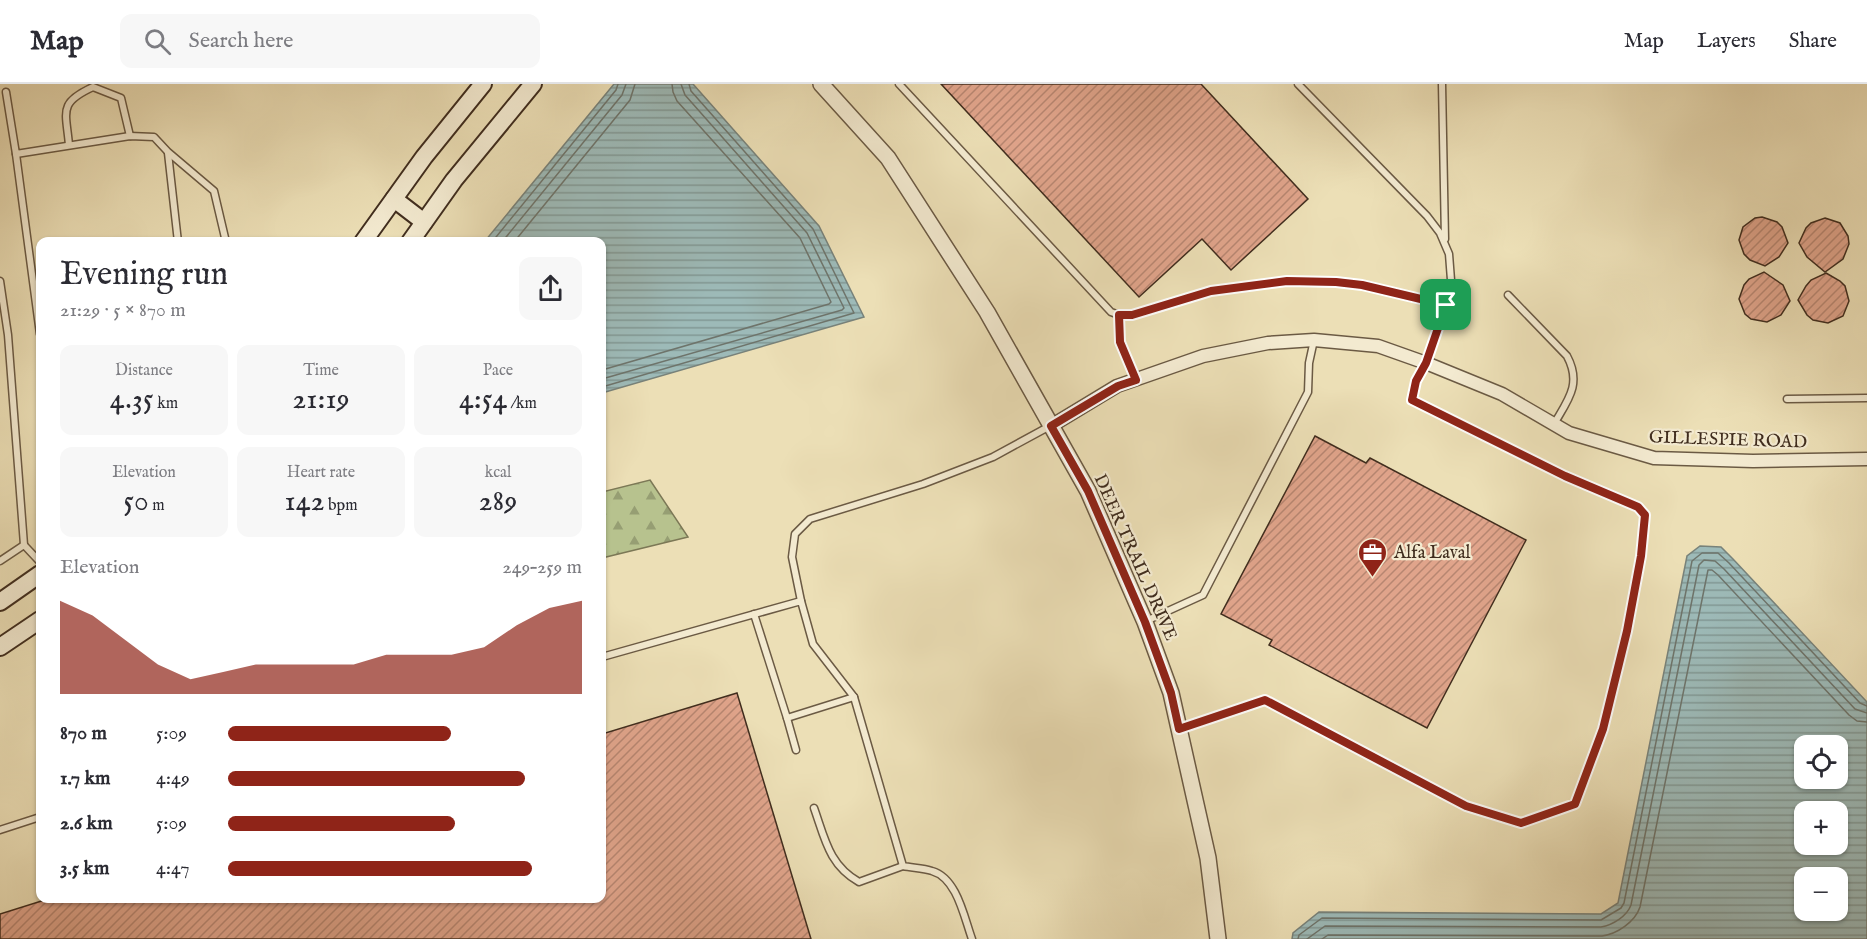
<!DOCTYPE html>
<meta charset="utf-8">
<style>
body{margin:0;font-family:"IM FELL English",serif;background:#f7f7f7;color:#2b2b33;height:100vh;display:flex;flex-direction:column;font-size:22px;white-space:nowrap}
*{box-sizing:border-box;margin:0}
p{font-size:20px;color:#7c7c81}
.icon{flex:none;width:33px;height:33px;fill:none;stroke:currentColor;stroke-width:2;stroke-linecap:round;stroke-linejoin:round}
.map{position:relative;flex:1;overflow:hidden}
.sheet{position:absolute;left:36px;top:153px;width:570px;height:666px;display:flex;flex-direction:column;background:#fff;border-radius:12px;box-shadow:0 2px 4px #0004}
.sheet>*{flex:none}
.buttons{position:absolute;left:1794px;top:651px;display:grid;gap:12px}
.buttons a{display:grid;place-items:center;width:54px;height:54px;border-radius:12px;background:#fff;box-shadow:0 2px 4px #0004;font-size:30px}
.pin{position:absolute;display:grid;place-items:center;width:51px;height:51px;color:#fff;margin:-26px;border-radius:12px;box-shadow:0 3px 9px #0006}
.round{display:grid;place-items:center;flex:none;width:63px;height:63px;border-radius:12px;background:#f7f7f7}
.overview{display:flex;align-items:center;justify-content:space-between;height:102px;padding:0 24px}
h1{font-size:33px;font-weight:600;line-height:45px}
.metrics{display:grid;grid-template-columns:repeat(3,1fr);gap:9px;height:102px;padding:6px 24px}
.metrics div{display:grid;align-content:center;border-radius:12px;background:#f7f7f7;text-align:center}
.metrics b{font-size:30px;font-weight:600}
.metrics small{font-size:16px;font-weight:400}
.metrics p{font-size:16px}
.chart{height:168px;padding:12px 24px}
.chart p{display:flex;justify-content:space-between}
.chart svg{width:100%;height:108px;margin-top:6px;fill:#8f2418;opacity:.7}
ul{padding:0 24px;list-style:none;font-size:20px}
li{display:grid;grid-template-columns:96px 72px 1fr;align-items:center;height:45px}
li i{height:15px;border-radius:8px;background:#8f2418}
header{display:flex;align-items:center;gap:36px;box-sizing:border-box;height:84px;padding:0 30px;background:#fff;border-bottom:2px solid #e1e1e2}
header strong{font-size:28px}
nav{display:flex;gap:33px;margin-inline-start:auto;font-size:21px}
.search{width:420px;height:54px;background:#f7f7f7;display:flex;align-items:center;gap:15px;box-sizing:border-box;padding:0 21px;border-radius:12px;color:#7c7c81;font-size:22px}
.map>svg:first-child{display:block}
.forest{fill:url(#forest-firs);stroke:#7c7856;stroke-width:1.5}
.water{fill:url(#water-rules);stroke:#78827a;stroke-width:1.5;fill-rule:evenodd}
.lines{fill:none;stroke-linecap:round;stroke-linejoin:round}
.shore{stroke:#6e746b;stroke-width:1.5}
.building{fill:url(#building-hatch);stroke:#402d1e;stroke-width:1.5}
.service-casing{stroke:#6b5a44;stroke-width:9}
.minor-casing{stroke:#6b5a44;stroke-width:15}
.tertiary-casing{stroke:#6b5a44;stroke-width:18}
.secondary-casing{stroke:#402d1e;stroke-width:20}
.service{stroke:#f3ead0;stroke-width:6}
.minor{stroke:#f3ead0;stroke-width:12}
.tertiary{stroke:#f3ead0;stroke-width:15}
.secondary{stroke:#f3ead0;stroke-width:16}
.route-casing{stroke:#fff;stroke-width:12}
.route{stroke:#8f2418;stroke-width:8}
.labels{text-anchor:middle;stroke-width:4.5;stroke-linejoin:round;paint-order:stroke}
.street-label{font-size:18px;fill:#402d1e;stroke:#f3ead0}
.poi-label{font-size:18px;fill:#402d1e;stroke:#f3ead0;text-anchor:start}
</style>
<header>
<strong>Map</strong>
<div class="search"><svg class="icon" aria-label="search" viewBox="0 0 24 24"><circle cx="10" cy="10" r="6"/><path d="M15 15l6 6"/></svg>Search here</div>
<nav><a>Map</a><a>Layers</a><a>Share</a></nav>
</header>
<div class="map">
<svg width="1867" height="855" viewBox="0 0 1867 855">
<defs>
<pattern id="forest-firs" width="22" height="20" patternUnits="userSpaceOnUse" patternTransform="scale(1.5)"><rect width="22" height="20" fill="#b7c28e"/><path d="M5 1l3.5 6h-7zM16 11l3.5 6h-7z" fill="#969e73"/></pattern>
<pattern id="water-rules" width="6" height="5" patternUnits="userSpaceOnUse" patternTransform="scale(1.5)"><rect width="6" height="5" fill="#9dbab8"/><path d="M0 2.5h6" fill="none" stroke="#819895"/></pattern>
<pattern id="building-hatch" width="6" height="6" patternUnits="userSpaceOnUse" patternTransform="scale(1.5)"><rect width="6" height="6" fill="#e0a48b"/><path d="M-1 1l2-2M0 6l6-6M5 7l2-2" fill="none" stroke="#b78671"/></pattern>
</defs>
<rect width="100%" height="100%" fill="#ecdfb6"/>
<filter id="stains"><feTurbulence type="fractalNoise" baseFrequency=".00333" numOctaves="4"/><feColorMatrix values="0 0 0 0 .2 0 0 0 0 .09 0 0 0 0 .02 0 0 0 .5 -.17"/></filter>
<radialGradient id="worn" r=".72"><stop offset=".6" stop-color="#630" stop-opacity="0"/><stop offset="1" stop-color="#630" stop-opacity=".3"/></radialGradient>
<!-- forest -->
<path class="forest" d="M650 396 688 453 602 474V408Z"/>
<!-- water -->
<g class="water">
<path d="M614 0H693L819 142 864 233 602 309V158L485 157Z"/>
<path d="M1700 462 1721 463 1733 475 1867 618V855H1292L1293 849 1319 828 1601 830 1618 819 1687 472ZM1804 662H1838V694H1804ZM1804 728H1838V760H1804ZM1804 794H1838V826H1804Z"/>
</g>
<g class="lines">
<!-- shore -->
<g class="shore">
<path d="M492 158 616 6 618 0"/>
<path d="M502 158 622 11 626 0"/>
<path d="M514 158 630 16 635 0"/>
<path d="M602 286 829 220 831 218 800 154 677 17 673 8 672 0"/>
<path d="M602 295 842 226 844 224 807 149 685 11 681 0"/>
<path d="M602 303 854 229 813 145 691 7 689 0"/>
<path d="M1298 855 1299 851 1322 834 1601 836 1621 824 1624 819 1692 477 1702 469H1718L1729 479 1860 619 1867 622"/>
<path d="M1307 855 1325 842 1601 843C1613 841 1627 832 1631 821L1699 481 1704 476 1715 477 1724 485 1855 625 1867 629"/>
<path d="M1322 855 1328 851 1602 852C1617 850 1635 838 1640 823L1708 486H1712L1718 491 1849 631 1857 637 1867 638"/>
</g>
</g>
<!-- building -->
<g class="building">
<path d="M941 0H1201L1308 115 1231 186 1202 155 1139 213Z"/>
<path d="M1762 133 1777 138 1782 143 1788 159 1779 173 1765 182 1750 176 1744 170 1739 156 1743 143 1755 134Z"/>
<path d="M1825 134 1840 139 1848 152 1849 160 1843 175 1825 188 1807 173 1799 159 1806 144 1811 139Z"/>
<path d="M1764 188 1783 201 1790 217 1781 231 1767 238 1751 235 1745 230 1739 215 1744 201 1749 195Z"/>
<path d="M1826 189 1840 197 1845 202 1849 217 1843 232 1828 239 1813 236 1807 231 1798 216 1806 202 1811 196Z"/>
<path d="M1315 352 1366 379 1370 374 1526 456 1427 644 1269 561 1272 556 1221 530Z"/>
<path d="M737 609 811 855H0V830L51 814H602V650Z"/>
</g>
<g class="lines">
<defs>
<g id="service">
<path d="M899 0 1111 228 1119 231H1132L1211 207 1287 197 1336 198 1362 201 1446 221"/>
<path d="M1442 0 1445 155"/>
<path d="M6 8 16 70 130 52 154 53 168 68 214 107 226 158"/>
<path d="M69 61C66 27 58 19 93 3L121 14 130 52"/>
<path d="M168 69 178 158"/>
<path d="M16 70 40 250"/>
<path d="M0 197 8 251 24 461"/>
<path d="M1508 211 1567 272C1582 300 1568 316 1554 340"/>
<path d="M1119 231 1120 258 1136 296"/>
<path d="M1787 315 1867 314"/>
<path d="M0 477 24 461 40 478"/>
<path d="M801 517 792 473 795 450 810 435 923 400 993 373 1050 342"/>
<path d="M754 530 787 634 854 613"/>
<path d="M1146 537 1203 511 1308 308 1309 279 1314 256"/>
<path d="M602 573 801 517 813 560 854 613 903 782C913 784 923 784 932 787 957 794 964 833 972 855"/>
<path d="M787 634 796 666"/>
<path d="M1180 645 1265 616 1466 722 1521 739 1575 720 1603 645 1627 547 1641 472 1645 431 1638 423 1565 392 1412 316 1416 297 1426 279 1450 209 1451 196 1449 170 1440 149 1427 132 1298 0"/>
<path d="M814 724C825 755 829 781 859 798L903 782"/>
<path d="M0 746 40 733"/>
</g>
<path id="minor" d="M1051 342 1117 302 1203 272 1268 259 1314 256 1378 262 1426 279 1502 310 1569 349 1654 374 1753 377 1867 375"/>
<path id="tertiary" d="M821 0 888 74 987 228 1088 407 1145 538 1171 609 1208 774 1218 855"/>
<g id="secondary">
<path d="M394 115 424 138"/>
<path d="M363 158 424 73 483 0"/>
<path d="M410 158 454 96 533 0"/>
<path d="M0 518 40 490"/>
<path d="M0 563 40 536"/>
</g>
</defs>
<!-- service casing -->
<use href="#service" class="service-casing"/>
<!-- minor casing -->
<use href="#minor" class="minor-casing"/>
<!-- tertiary casing -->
<use href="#tertiary" class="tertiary-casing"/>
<!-- secondary casing -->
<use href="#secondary" class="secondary-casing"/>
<!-- service -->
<use href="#service" class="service"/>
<!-- minor -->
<use href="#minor" class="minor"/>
<!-- tertiary -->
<use href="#tertiary" class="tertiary"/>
<!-- secondary -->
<use href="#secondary" class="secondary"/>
</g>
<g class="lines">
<defs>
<path id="route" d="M1287 197 1336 198 1362 201 1446 221 1426 279 1416 297 1412 316 1565 392 1638 423 1645 431 1641 472 1627 547 1603 645 1575 720 1521 739 1466 722 1265 616 1179 645 1171 609 1145 538 1088 407 1051 342 1118 302 1136 296 1120 258 1119 231H1132L1211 207Z"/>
</defs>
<!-- route casing -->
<use href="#route" class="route-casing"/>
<!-- route -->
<use href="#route" class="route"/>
</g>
<!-- icons -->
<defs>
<symbol id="office-pin" viewBox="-11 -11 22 30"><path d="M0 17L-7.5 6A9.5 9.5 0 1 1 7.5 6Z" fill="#8f2418" stroke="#f3ead0"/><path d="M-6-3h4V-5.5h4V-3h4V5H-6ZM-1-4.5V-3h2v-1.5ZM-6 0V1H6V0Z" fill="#fff"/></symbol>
</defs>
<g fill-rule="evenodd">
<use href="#office-pin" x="1356" y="452" width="33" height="45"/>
</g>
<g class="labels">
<!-- street labels -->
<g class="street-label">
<text transform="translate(1728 355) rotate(2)" y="6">GILLESPIE ROAD</text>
<text transform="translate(1136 473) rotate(66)" y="6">DEER TRAIL DRIVE</text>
</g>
<!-- poi labels -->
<g class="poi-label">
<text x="1394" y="474">Alfa Laval</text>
</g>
</g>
<rect width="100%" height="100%" filter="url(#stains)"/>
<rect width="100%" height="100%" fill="url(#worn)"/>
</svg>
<div class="buttons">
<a><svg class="icon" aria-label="locate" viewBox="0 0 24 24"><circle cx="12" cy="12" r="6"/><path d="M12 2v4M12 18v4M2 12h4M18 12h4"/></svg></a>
<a>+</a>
<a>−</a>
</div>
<div class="pin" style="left:1446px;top:221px;background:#1e9e55"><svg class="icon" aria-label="arrive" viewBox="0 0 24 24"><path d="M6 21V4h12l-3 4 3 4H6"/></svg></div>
<section class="sheet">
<div class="overview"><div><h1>Evening run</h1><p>21:29 · 5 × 870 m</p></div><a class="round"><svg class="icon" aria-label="share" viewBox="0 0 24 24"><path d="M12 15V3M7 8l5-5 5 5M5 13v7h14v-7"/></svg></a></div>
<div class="metrics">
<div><p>Distance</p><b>4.35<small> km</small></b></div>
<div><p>Time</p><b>21:19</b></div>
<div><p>Pace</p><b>4:54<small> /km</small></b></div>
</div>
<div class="metrics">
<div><p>Elevation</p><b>50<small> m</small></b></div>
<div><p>Heart rate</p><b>142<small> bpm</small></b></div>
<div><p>kcal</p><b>289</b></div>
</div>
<div class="chart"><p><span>Elevation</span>249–259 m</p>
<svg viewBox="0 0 160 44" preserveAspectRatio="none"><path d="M0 44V6L10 12L20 22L30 32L40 38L50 35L60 32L70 32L80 32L90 32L100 28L110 28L120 28L130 25L140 16L150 9L160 6V44z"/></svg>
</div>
<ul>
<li><b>870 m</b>5:09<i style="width:63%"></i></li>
<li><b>1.7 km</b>4:49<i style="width:84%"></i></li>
<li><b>2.6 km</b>5:09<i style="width:64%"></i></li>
<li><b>3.5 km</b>4:47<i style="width:86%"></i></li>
</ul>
</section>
</div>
